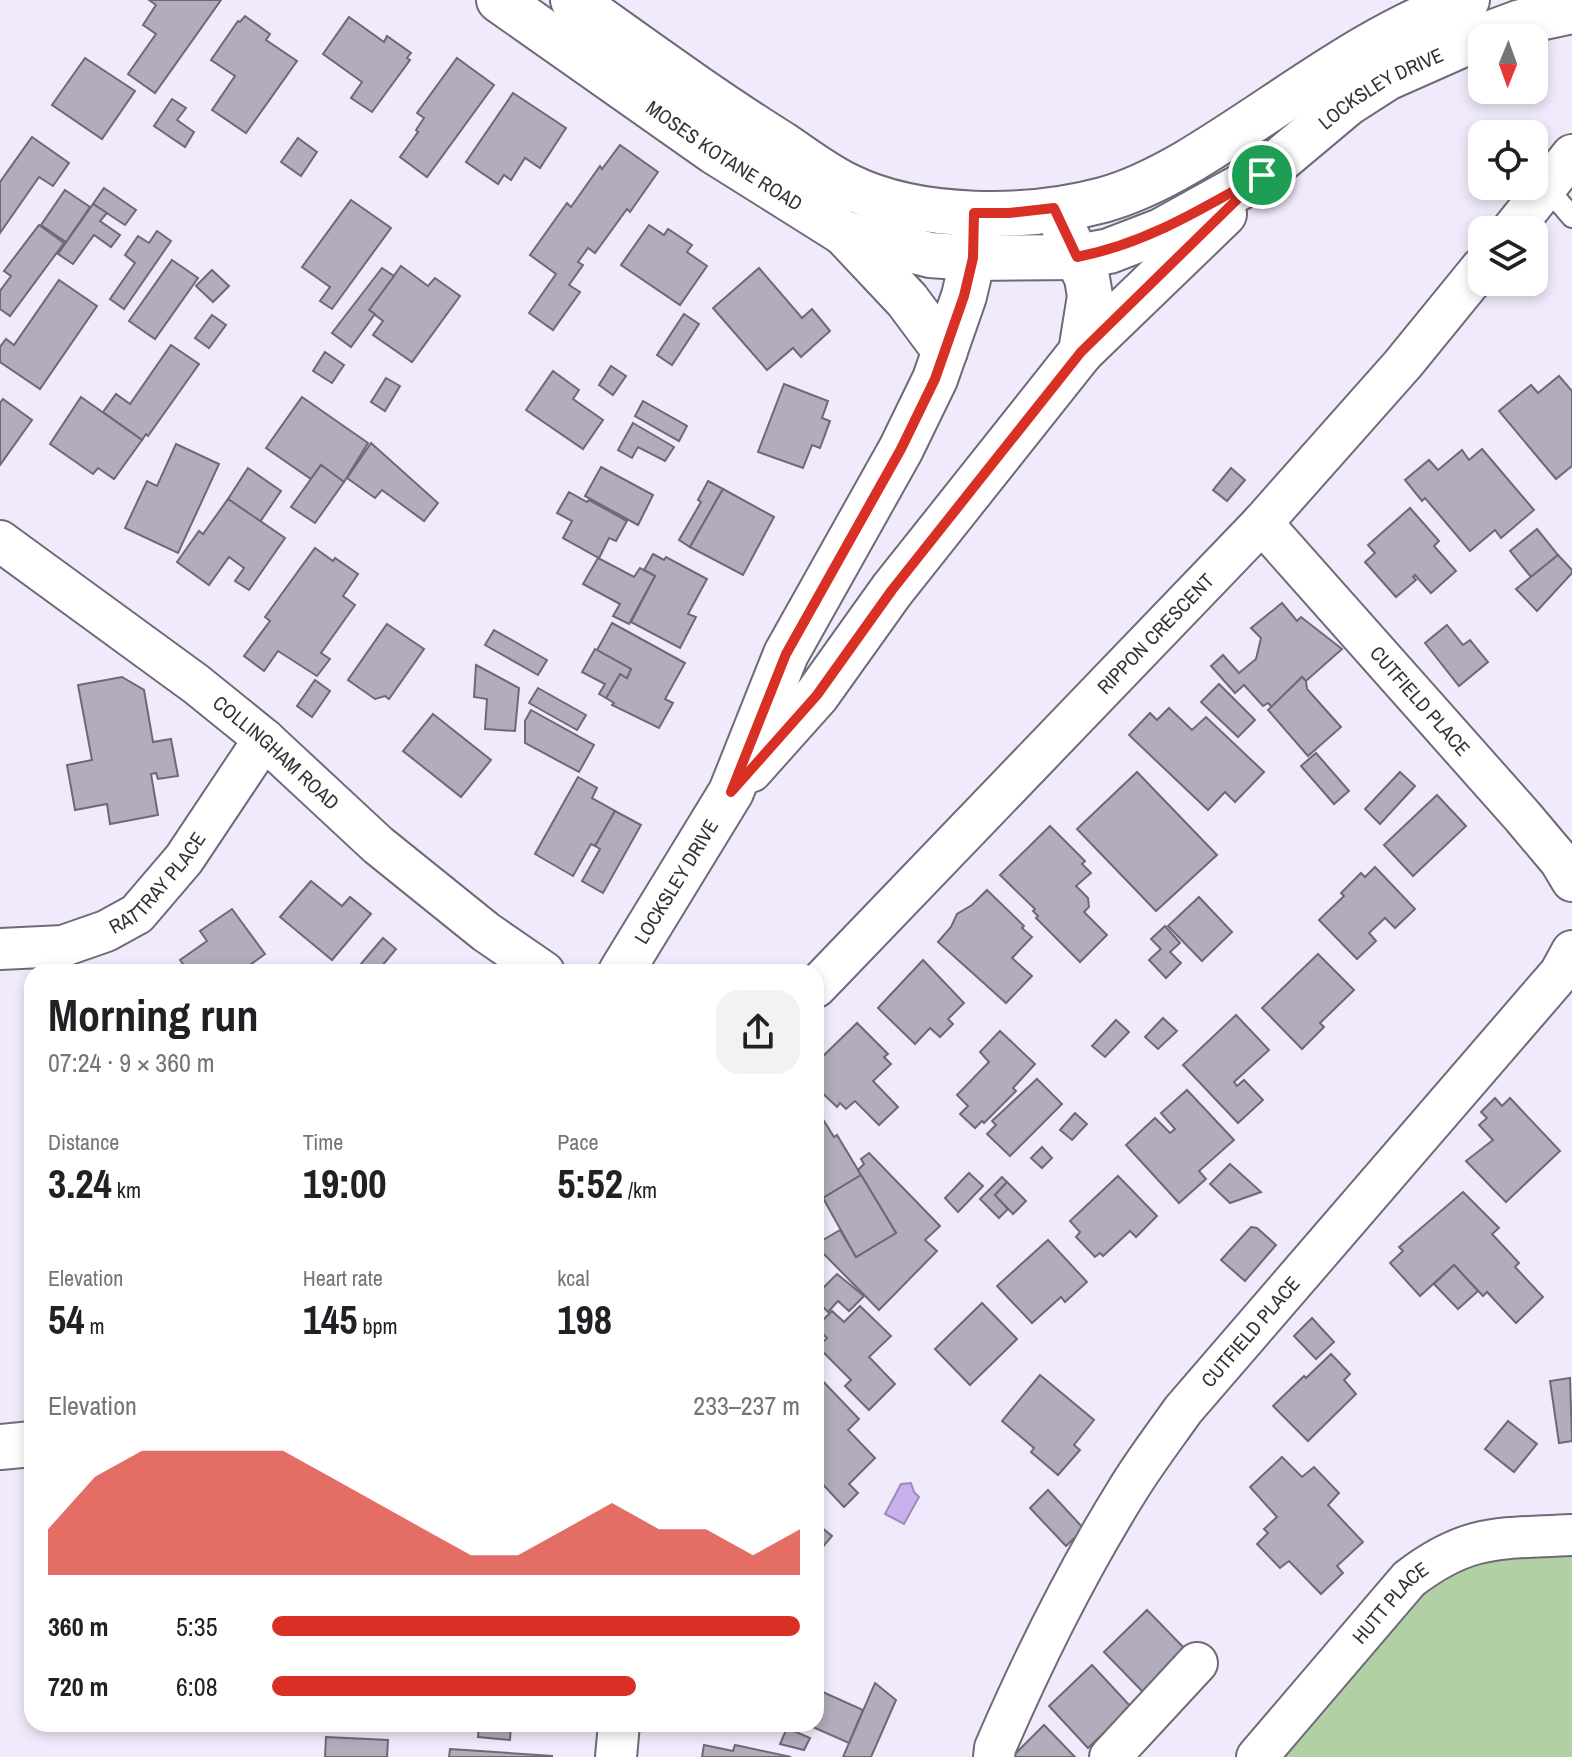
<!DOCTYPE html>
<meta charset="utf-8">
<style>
body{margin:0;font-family:"Archivo Narrow",sans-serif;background:#f2f2f2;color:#202124;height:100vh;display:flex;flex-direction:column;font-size:30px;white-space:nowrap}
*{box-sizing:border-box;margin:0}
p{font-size:26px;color:#757577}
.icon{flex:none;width:44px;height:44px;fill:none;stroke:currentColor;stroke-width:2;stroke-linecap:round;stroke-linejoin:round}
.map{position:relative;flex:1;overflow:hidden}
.sheet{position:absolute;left:24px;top:964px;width:800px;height:768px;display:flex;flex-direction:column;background:#fff;border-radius:24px;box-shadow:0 4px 12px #0003}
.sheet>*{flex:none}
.needle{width:52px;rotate:181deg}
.buttons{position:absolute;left:1468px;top:24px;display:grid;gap:16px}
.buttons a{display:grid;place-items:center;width:80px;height:80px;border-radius:16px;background:#fff;box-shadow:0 4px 12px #0003;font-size:40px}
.pin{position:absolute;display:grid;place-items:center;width:68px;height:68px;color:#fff;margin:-34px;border:4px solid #fff;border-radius:50%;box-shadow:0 2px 8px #0007}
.round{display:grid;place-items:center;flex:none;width:84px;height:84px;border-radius:24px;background:#f2f2f2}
.summary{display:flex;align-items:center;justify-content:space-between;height:136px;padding:0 24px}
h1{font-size:44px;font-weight:700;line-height:60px}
.metrics{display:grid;grid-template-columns:repeat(3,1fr);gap:12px;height:136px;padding:8px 24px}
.metrics div{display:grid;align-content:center}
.metrics b{font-size:40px;font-weight:700}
.metrics small{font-size:22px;font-weight:400}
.metrics p{font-size:22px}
.chart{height:224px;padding:16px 24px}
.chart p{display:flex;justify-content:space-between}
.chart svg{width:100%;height:144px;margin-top:8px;fill:#d93025;opacity:.7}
ul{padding:0 24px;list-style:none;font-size:26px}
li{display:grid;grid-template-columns:128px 96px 1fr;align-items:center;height:60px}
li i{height:20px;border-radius:10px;background:#d93025}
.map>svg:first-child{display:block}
.green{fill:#b1d1a4}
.water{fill:#c9b0ee;stroke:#9c8ab8;stroke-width:2}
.building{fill:#b2acbc;stroke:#6e6877;stroke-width:2}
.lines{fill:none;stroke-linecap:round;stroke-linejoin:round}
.lane-casing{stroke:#6f6a79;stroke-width:24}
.street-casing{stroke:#6f6a79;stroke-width:44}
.secondary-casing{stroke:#6f6a79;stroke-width:48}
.lane{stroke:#fff;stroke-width:20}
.street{stroke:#fff;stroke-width:40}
.secondary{stroke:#fff;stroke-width:44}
.route-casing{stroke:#fff;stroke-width:16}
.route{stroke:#d93025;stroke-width:10}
.labels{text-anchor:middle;stroke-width:6;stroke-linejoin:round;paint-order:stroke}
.street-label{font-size:20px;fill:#343239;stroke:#fbfafe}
</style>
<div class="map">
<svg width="1572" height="1757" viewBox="0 0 1572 1757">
<rect width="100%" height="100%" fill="#f1eafc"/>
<!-- green -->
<path class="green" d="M1572 1545V1757H1277L1388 1621 1455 1564Z"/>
<!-- water -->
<path class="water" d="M911 1483 914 1492 919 1497 904 1524 885 1514 901 1484Z"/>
<!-- building -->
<g class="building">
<path d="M149 0H221L155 93 128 74 156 34 143 25 156 5Z"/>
<path d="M245 16 270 34 266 40 297 61 246 133 212 110 235 76 211 60 238 21 240 22Z"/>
<path d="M349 17 384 42 387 36 411 53 407 58 410 60 372 112 351 98 362 82 323 54Z"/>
<path d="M85 58 135 91 102 139 52 105Z"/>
<path d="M457 58 494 85 427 177 400 157 418 132 416 130 424 118 417 113Z"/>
<path d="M513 93 566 128 540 168 525 158 511 180 504 175 498 184 466 162Z"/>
<path d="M172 99 186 108 177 120 194 132 185 147 154 126Z"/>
<path d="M32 137 69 163 53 186 39 177 0 233V182Z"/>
<path d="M298 138 317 152 301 176 281 162Z"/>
<path d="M620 145 658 172 630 212 627 209 595 253 588 248 578 262 583 265 569 285 580 292 553 330 529 313 556 274 530 255 567 203 571 207 600 166 602 169Z"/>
<path d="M104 188 136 210 125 225 93 204Z"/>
<path d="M65 190 90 207 66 242 41 225Z"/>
<path d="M351 200 391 228 332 309 320 301 330 287 302 267Z"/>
<path d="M93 204 107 213 100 221 120 235 111 247 94 235 73 264 58 254Z"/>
<path d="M39 225 64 243 10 316 0 309V291L11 276 4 271Z"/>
<path d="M649 225 664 235 668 229 692 245 687 252 707 266 680 305 621 265Z"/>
<path d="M157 231 171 241 124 309 110 299 135 263 125 255 138 236 149 243Z"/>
<path d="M172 260 198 278 155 339 129 321Z"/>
<path d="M401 266 428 286 435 278 460 296 412 362 373 335 383 321 369 310Z"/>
<path d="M382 268 394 276 369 310 375 314 351 347 332 333Z"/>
<path d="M759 268 802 318 812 309 830 331 801 357 793 348 767 370 713 308Z"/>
<path d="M212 270 229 286 213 302 196 286Z"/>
<path d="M59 280 97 306 40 389 0 362V347L6 339 14 345Z"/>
<path d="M684 314 699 324 672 365 657 355Z"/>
<path d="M212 315 226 325 209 348 195 338Z"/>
<path d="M171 345 199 364 148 436 146 434 142 440 103 412 116 394 130 404Z"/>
<path d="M325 352 344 365 332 383 313 371Z"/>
<path d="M611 366 626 376 613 395 599 385Z"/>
<path d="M553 371 579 390 573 399 603 420 583 449 526 410Z"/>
<path d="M1559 376 1572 391V466L1556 479 1499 411 1531 385 1538 393Z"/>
<path d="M386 378 400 386 385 411 371 402Z"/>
<path d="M784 384 828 401 822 418 830 421 820 448 812 445 803 468 758 452Z"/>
<path d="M81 397 142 440 114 479 98 468 93 474 50 444Z"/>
<path d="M302 397 368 443 344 482 321 465 311 479 266 448Z"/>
<path d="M3 399 32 420 0 465V403Z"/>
<path d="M643 401 687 426 679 441 635 416Z"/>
<path d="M633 423 674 447 665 461 638 447 632 458 618 450Z"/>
<path d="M371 443 438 503 424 521 382 490 375 498 347 478Z"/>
<path d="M176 444 219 464 178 553 125 528 147 481 157 486Z"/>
<path d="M1482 449 1534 510 1501 538 1495 530 1470 551 1425 498 1422 501 1405 480 1429 460 1438 470 1462 450 1469 460Z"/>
<path d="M321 465 344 482 315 523 291 507Z"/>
<path d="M601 467 653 495 638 525 585 496Z"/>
<path d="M248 468 281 491 260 522 228 499Z"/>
<path d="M1231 468 1245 480 1227 501 1213 490Z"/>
<path d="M708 481 723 489 690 547 679 540 701 502 698 500Z"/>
<path d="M723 489 774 517 743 575 690 547Z"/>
<path d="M569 492 587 502 589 500 627 521 616 541 609 538 599 558 563 538 572 521 557 513Z"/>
<path d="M228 499 285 538 249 590 235 581 244 568 229 557 209 585 177 562 199 531 203 534Z"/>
<path d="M1410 508 1439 541 1434 546 1456 571 1431 593 1415 575 1413 577 1416 580 1396 597 1365 562 1375 553 1368 545Z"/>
<path d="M1537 529 1558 555 1531 577 1510 551Z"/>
<path d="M315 548 333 561 335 558 358 574 343 596 355 605 321 653 330 659 317 676 278 651 264 671 244 656 270 621 265 617Z"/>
<path d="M653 554 664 560 666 557 707 579 688 614 696 617 680 648 631 622 655 576 644 570Z"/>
<path d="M1558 555 1572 570V573L1537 611 1516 589Z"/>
<path d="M598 558 634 577 640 568 655 576 629 624 613 616 620 604 583 584Z"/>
<path d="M1282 603 1297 621 1301 617 1342 649 1306 681 1302 677 1272 707 1268 703 1263 706 1244 685 1235 693 1211 666 1223 655 1239 673 1256 659 1261 638 1251 628Z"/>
<path d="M612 623 685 663 665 699 673 703 659 728 612 705 614 703 606 698 620 674 627 678 631 669 597 650Z"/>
<path d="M387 624 424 649 389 699 385 696 375 699 348 680Z"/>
<path d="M1447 625 1463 645 1470 640 1488 662 1459 686 1425 643Z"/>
<path d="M494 630 547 660 538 675 485 645Z"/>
<path d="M595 649 631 669 627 678 620 674 606 698 599 694 605 684 582 672Z"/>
<path d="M476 665 519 688 515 731 485 729 487 699 474 697Z"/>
<path d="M122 677 144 690 153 742 171 739 178 776 158 779 156 773 151 774 158 815 110 824 107 804 75 810 67 765 92 760 78 685Z"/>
<path d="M1302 677 1306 681 1307 689 1341 727 1308 756 1268 710Z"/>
<path d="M315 680 330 691 312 717 297 706Z"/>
<path d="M1219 684 1255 720 1238 737 1201 702Z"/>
<path d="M538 688 586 715 577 730 529 703Z"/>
<path d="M1169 708 1192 730 1206 717 1264 772 1235 802 1225 792 1208 810 1129 735 1150 713 1157 720Z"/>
<path d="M531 710 594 745 579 772 525 743V721Z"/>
<path d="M433 714 491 760 461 797 403 751Z"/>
<path d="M1316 753 1349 791 1334 804 1301 766Z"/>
<path d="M1137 772 1217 855 1156 911 1077 829Z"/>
<path d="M1400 772 1415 786 1380 824 1365 809Z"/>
<path d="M578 777 597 788 592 798 615 811 595 846 591 844 573 876 535 854Z"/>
<path d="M1437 795 1466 826 1413 876 1384 845Z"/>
<path d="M615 811 641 825 603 893 582 881 600 849 595 846Z"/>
<path d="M1050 826 1085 861 1082 864 1091 873 1076 886 1088 898 1089 907 1084 912 1107 935 1080 962 1036 918 1038 916 1033 911 1035 909 1000 875Z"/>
<path d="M1375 867 1415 909 1395 928 1385 918 1369 933 1376 941 1357 959 1319 920 1344 896 1341 893 1361 873 1365 877Z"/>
<path d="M311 881 342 906 350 897 371 914 332 960 280 917Z"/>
<path d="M987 890 1024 926 1022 928 1032 937 1012 958 1032 976 1006 1003 938 942 951 927 957 914 972 905Z"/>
<path d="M1199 897 1232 932 1202 961 1168 926Z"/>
<path d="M232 909 265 954 240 972H189L180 960 207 941 200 931Z"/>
<path d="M1165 926 1180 943 1170 952 1181 963 1166 978 1149 960 1161 949 1151 939Z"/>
<path d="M383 938 396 949 377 972H354Z"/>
<path d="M1318 954 1354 990 1320 1023 1324 1027 1302 1049 1262 1008Z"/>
<path d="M923 960 964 1003 948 1019 953 1024 940 1037 930 1028 915 1044 878 1008Z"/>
<path d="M1236 1015 1269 1050 1234 1082 1237 1086 1244 1080 1263 1100 1238 1123 1183 1065Z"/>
<path d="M1163 1018 1177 1031 1158 1049 1145 1037Z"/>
<path d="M1116 1020 1129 1032 1105 1057 1092 1046Z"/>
<path d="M857 1023 888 1054 884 1057 891 1064 873 1081 898 1107 879 1125 855 1101 846 1109 840 1103 837 1107 816 1087V1063Z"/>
<path d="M1000 1031 1035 1064 1013 1088 1016 1091 984 1123 982 1121 975 1128 960 1114 968 1106 957 1095 989 1062 980 1052Z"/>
<path d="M1037 1079 1062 1104 1010 1156 987 1134 996 1125 992 1121Z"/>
<path d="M1187 1090 1234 1140 1199 1171 1206 1179 1179 1203 1126 1145 1155 1118 1170 1133 1175 1129 1161 1113Z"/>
<path d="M1495 1098 1502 1106 1510 1098 1560 1151 1506 1202 1466 1161 1493 1140 1479 1125 1487 1118 1481 1112Z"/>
<path d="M819 1113 834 1137 837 1135 861 1175 823 1198 816 1185V1115Z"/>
<path d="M1075 1113 1087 1124 1072 1140 1060 1130Z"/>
<path d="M1042 1147 1052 1158 1042 1168 1031 1158Z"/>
<path d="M869 1153 940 1226 925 1240 937 1251 879 1310 816 1246V1244L840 1230 856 1257 896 1233 858 1170 864 1164 861 1159Z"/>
<path d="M1230 1164 1261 1192 1230 1203 1210 1184Z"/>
<path d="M969 1173 983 1186 958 1212 945 1198Z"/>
<path d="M861 1175 896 1233 856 1257 823 1198Z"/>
<path d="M1118 1176 1157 1216 1136 1237 1130 1231 1103 1256 1100 1253 1095 1257 1076 1237 1080 1232 1070 1221Z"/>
<path d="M1002 1177 1007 1182 995 1195 1008 1209 999 1218 980 1199Z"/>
<path d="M1007 1182 1026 1201 1013 1214 995 1195Z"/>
<path d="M1463 1192 1499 1228 1492 1234 1519 1263 1515 1267 1543 1297 1516 1323 1487 1292 1483 1296 1454 1265 1420 1296 1390 1263 1403 1251 1399 1247Z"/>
<path d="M1251 1227 1257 1228 1276 1245 1245 1281 1221 1260Z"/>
<path d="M1048 1240 1087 1282 1065 1302 1061 1297 1032 1323 997 1286Z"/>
<path d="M1454 1265 1478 1291 1458 1309 1434 1284Z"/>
<path d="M837 1274 864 1296 849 1311 838 1301 828 1312 816 1300V1295Z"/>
<path d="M982 1303 1017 1339 970 1385 935 1349Z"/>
<path d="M860 1306 891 1336 869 1357 895 1384 869 1410 845 1386 851 1380 818 1347 827 1338 816 1327 832 1311 844 1322Z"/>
<path d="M1312 1318 1334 1342 1316 1359 1294 1336Z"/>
<path d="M1331 1354 1350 1374 1344 1380 1356 1394 1308 1441 1273 1406 1304 1376 1306 1378Z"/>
<path d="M816 1374 859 1419 848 1430 875 1458 849 1484 858 1493 844 1507 816 1477Z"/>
<path d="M1040 1375 1094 1420 1074 1445 1080 1450 1058 1475 1031 1452 1034 1448 1002 1421Z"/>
<path d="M1570 1378 1572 1441 1559 1443 1550 1381Z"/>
<path d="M1508 1421 1537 1444 1514 1472 1485 1449Z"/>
<path d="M1282 1457 1302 1477 1314 1467 1339 1493 1328 1505 1363 1542 1337 1566 1343 1573 1321 1594 1289 1561 1280 1568 1257 1544 1268 1533 1264 1529 1277 1517 1250 1487Z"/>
<path d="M1048 1490 1084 1529 1066 1546 1030 1508Z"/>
<path d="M816 1523 832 1536 816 1555Z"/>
<path d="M1147 1610 1188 1652 1145 1694 1104 1652Z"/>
<path d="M1092 1665 1131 1707 1088 1748 1049 1706Z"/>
<path d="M875 1683 896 1700 871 1757H843Z"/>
<path d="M816 1689 863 1710 849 1743 806 1724H816Z"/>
<path d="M479 1724H511L510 1740 478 1737Z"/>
<path d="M1044 1725 1075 1757H1012Z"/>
<path d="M787 1728 810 1738 804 1750 780 1744Z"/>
<path d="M326 1737 388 1740 387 1757H325Z"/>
<path d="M704 1745 733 1751 735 1745 791 1757H702Z"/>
<path d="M450 1749 552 1756V1757H449Z"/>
</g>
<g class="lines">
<defs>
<path id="lane" d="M1547 188 1572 217"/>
<g id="street">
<path d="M1512 230 1572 155"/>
<path id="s1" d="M1262 523 1523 817 1560 861 1572 881"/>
<path id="s2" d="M0 541 196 684 264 739 378 845 486 932 544 972"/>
<path id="s3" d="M0 949 63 946 106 931 137 914 184 859 264 739"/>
<path id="s4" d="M816 987 1262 523 1403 364 1482 267"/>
<path d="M616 1757 619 1724"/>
<path id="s5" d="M994 1757 995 1748C1033 1660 1076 1573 1127 1491 1144 1463 1164 1437 1183 1410L1560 973 1572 951"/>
<path d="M1110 1757 1197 1663"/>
<path id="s6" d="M1257 1757 1409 1579C1469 1533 1500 1539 1572 1535"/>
</g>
<g id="secondary">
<path id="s7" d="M499 0 715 152 844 233 930 255 973 258 1077 257 1109 251 1161 231 1262 175 1348 103 1387 78 1475 39 1521 22 1572 11"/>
<path d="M573 0C642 49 710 99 782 144 803 158 825 175 848 186 919 221 1028 220 1103 200 1132 192 1160 178 1186 163 1279 108 1364 36 1467 0"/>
<path d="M844 233 907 300 945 351"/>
<path d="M1081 352 1224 214"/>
<path d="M750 770 817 695 892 590 1081 352 1090 296 1087 278 1065 232"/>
<path id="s8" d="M621 972 731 792 786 654 901 449 935 379 964 296 973 258 974 228"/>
<path d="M0 1447 32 1444"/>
</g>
</defs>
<!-- lane casing -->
<use href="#lane" class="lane-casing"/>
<!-- street casing -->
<use href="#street" class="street-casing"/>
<!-- secondary casing -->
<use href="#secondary" class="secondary-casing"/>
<!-- lane -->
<use href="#lane" class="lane"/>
<!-- street -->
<use href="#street" class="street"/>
<!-- secondary -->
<use href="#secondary" class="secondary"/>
</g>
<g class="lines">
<defs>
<path id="route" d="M1262 175 1081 352 892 590 817 695 731 792 786 654 901 449 935 379 964 296 973 258 974 213H1009L1054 208 1077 257C1145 244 1202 209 1262 175Z"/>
</defs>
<!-- route casing -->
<use href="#route" class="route-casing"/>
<!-- route -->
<use href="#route" class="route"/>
</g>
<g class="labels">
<!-- street labels -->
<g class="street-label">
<text dy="7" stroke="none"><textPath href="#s7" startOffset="1004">LOCKSLEY DRIVE</textPath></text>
<text dy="7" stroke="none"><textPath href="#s7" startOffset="274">MOSES KOTANE ROAD</textPath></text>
<text dy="7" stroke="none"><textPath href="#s4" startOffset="490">RIPPON CRESCENT</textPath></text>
<text dy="7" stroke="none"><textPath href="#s1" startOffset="238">CUTFIELD PLACE</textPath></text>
<text dy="7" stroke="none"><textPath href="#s2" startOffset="348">COLLINGHAM ROAD</textPath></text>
<text dy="7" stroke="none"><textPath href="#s3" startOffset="180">RATTRAY PLACE</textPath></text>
<text dy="7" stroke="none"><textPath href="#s8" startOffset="106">LOCKSLEY DRIVE</textPath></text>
<text dy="7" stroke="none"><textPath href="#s5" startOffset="500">CUTFIELD PLACE</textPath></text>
<text dy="7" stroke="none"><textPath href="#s6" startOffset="204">HUTT PLACE</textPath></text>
</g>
</g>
</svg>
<div class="buttons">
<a><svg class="needle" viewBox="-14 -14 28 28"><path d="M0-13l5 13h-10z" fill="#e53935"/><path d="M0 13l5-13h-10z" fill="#757577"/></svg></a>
<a><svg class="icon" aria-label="locate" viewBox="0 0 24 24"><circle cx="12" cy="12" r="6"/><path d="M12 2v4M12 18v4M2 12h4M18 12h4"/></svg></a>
<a><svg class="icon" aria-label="layers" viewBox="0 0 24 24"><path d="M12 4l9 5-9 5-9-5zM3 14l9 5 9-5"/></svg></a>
</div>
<div class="pin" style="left:1262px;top:175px;background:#1e9e55"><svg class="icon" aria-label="arrive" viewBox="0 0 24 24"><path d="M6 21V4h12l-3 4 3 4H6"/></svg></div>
<section class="sheet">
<div class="summary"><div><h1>Morning run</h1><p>07:24 · 9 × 360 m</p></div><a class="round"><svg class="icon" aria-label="share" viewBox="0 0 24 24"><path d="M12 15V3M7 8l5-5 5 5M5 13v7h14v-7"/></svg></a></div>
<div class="metrics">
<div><p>Distance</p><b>3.24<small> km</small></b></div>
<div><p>Time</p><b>19:00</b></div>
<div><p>Pace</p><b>5:52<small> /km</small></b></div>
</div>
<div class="metrics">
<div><p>Elevation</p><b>54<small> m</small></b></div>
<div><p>Heart rate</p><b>145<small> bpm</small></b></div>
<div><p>kcal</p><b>198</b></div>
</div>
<div class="chart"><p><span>Elevation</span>233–237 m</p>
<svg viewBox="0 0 160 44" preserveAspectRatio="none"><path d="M0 44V30L10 14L20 6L30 6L40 6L50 6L60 14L70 22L80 30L90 38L100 38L110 30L120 22L130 30L140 30L150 38L160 30V44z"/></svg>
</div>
<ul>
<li><b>360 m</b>5:35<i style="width:100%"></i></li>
<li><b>720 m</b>6:08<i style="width:69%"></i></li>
</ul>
</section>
</div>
